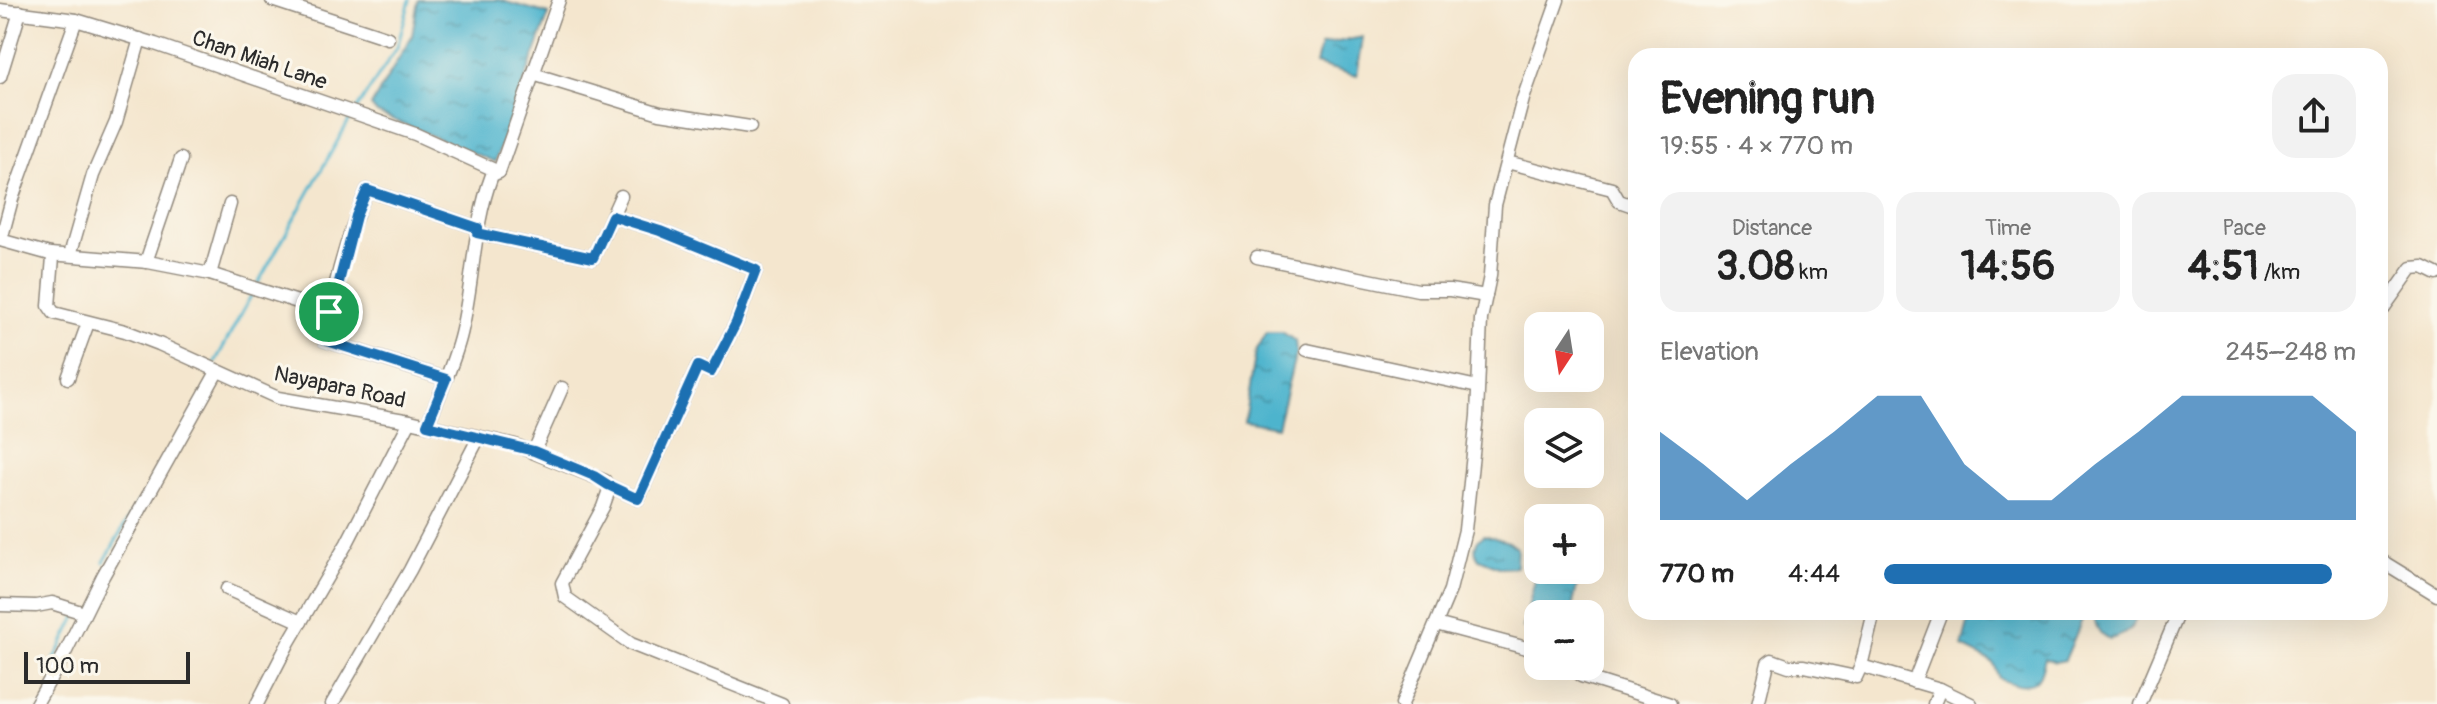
<!DOCTYPE html>
<meta charset="utf-8">
<style>
body{margin:0;font-family:Pangolin,sans-serif;background:#f2f2f2;color:#222;height:100vh;display:flex;flex-direction:column;font-size:30px;white-space:nowrap}
*{box-sizing:border-box;margin:0}
p{font-size:26px;color:#767676}
.icon{flex:none;width:44px;height:44px;fill:none;stroke:currentColor;stroke-width:2;stroke-linecap:round;stroke-linejoin:round}
.map{position:relative;flex:1;overflow:hidden}
.drawer{position:absolute;left:1628px;top:48px;width:760px;height:572px;display:flex;flex-direction:column;background:#fff;border-radius:24px;box-shadow:0 8px 32px #0002}
.drawer>*{flex:none}
.needle{width:52px;rotate:192deg}
.controls{position:absolute;left:1524px;top:312px;display:grid;gap:16px}
.controls a{display:grid;place-items:center;width:80px;height:80px;border-radius:16px;background:#fff;box-shadow:0 8px 32px #0002;font-size:40px}
.scale{position:absolute;left:24px;bottom:20px;width:166px;box-sizing:border-box;padding-left:8px;border:4px solid #2b2b2b;border-top:0;font-size:22px;line-height:28px;white-space:nowrap;color:#2b2b2b;-webkit-text-stroke:6px #fbf7ec;paint-order:stroke}
.pin{position:absolute;display:grid;place-items:center;width:68px;height:68px;color:#fff;margin:-34px;border:4px solid #fff;border-radius:50%;box-shadow:0 2px 8px #0007}
.round{display:grid;place-items:center;flex:none;width:84px;height:84px;border-radius:24px;background:#f2f2f2}
.headline{display:flex;align-items:center;justify-content:space-between;height:136px;padding:0 32px}
h1{font-size:44px;font-weight:700;line-height:60px}
.figures{display:grid;grid-template-columns:repeat(3,1fr);gap:12px;height:136px;padding:8px 32px}
.figures div{display:grid;align-content:center;border-radius:20px;background:#f2f2f2;text-align:center}
.figures b{font-size:40px;font-weight:700}
.figures small{font-size:22px;font-weight:400}
.figures p{font-size:22px}
.chart{height:224px;padding:16px 32px}
.chart p{display:flex;justify-content:space-between}
.chart svg{width:100%;height:144px;margin-top:8px;fill:#1f6fb2;opacity:.7}
ul{padding:0 32px;list-style:none;font-size:26px}
li{display:grid;grid-template-columns:128px 96px 1fr;align-items:center;height:60px}
li i{height:20px;border-radius:10px;background:#1f6fb2}
.map>svg:first-child{display:block}
.water{fill:url(#water-ripples);stroke:#3c707c;stroke-width:2}
.lines{fill:none;stroke-linecap:round;stroke-linejoin:round}
.stream{stroke:#4eb4cd;stroke-width:3}
.minor-casing{stroke:#90887c;stroke-width:15}
.minor{stroke:#fff;stroke-width:12}
.route-casing{stroke:#fff;stroke-width:16}
.route{stroke:#1f6fb2;stroke-width:10}
.labels{text-anchor:middle;stroke-width:6;stroke-linejoin:round;paint-order:stroke}
.street-label{font-size:22px;fill:#2b2b2b;stroke:#fbf7ec}
</style>
<div class="map">
<svg width="2437" height="704" viewBox="0 0 2437 704">
<defs>
<pattern id="water-ripples" width="26" height="14" patternUnits="userSpaceOnUse" patternTransform="scale(2)"><rect width="26" height="14" fill="#4eb4cd"/><path d="M2 4q2-2 4 0t4 0M15 11q2-2 4 0t4 0" fill="none" stroke="#4193a7"/></pattern>
</defs>
<rect width="100%" height="100%" fill="#fbf7ec"/>
<filter id="ink" filterUnits="userSpaceOnUse"><feTurbulence type="fractalNoise" baseFrequency=".0125" numOctaves="2"/><feDisplacementMap in="SourceGraphic" scale="16" xChannelSelector="R" yChannelSelector="G"/><feConvolveMatrix kernelMatrix="1 2 1 2 8 2 1 2 1" color-interpolation-filters="sRGB"/></filter>
<filter id="wash" filterUnits="userSpaceOnUse"><feTurbulence type="fractalNoise" baseFrequency=".006" numOctaves="4" result="noise"/><feDisplacementMap in="SourceGraphic" scale="32" xChannelSelector="R" yChannelSelector="G"/><feGaussianBlur stdDeviation="1.8" result="paint"/><feColorMatrix in="noise" values="0 0 0 0 0 0 0 0 0 0 0 0 0 0 0 0 0 1.4 0 .05"/><feComposite in="paint" operator="in"/></filter>
<g filter="url(#wash)">
<rect width="100%" height="100%" fill="#f4e6ce"/>
<!-- water -->
<g class="water">
<path d="M418 0H499L549 14 495 162 377 113 371 106 412 36Z"/>
<path d="M1363 37 1357 76 1316 64 1321 45Z"/>
<path d="M1267 332H1282L1295 341 1296 352 1277 427 1244 421 1256 351Z"/>
<path d="M1484 535 1509 542 1517 548 1516 567 1501 568 1479 559C1472 549 1476 541 1484 535Z"/>
<path d="M1538 568 1580 572 1571 613 1544 607 1542 614H1538V632L1523 628Z"/>
<path d="M1971 612H2068L2084 615 2065 660 2055 662 2045 658C2043 664 2042 673 2038 678 2031 689 2009 684 1999 678L1993 663 1989 660 1962 647Z"/>
<path d="M2095 612H2137C2135 628 2125 636 2110 639 2099 636 2093 623 2095 612Z"/>
</g>
<g class="lines">
<!-- stream -->
<g class="stream">
<path d="M355 111 397 48 410 0"/>
<path d="M257 285 351 117"/>
<path d="M213 366 253 292"/>
<path d="M104 562 138 502"/>
<path d="M52 665 77 615"/>
</g>
</g>
</g>
<g filter="url(#ink)">
<g class="lines">
<defs>
<g id="minor">
<path d="M272 0 388 38"/>
<path d="M0 10 76 20 155 44 415 134 499 172"/>
<path d="M533 74 660 113 750 127"/>
<path d="M0 77 20 12"/>
<path d="M1507 162 1612 189 1619 201 1636 207"/>
<path d="M477 233 593 258 621 196"/>
<path d="M0 240 50 254 53 257 49 306 54 313 125 331 159 344 278 398 410 421 515 445 605 481 609 490 603 507 562 583 565 597 631 644 782 704"/>
<path d="M1 240 12 199 76 20"/>
<path d="M50 254 148 262 210 274 329 312"/>
<path d="M70 255 93 175 116 122 140 39"/>
<path d="M1257 257 1418 290H1450L1486 296"/>
<path d="M146 262 181 159"/>
<path d="M210 274 230 204"/>
<path d="M2380 313 2412 268 2423 267 2437 274"/>
<path d="M1307 350 1478 387"/>
<path d="M68 378 88 323"/>
<path d="M446 379 324 340C333 289 346 237 367 190L478 228"/>
<path d="M427 425C439 396 452 368 460 338 474 285 472 228 492 175L499 172 559 0"/>
<path d="M534 451 562 388"/>
<path d="M608 485 638 499 698 366 711 372 736 323 756 270 660 231 612 216"/>
<path d="M2380 560 2437 595"/>
<path d="M227 589 301 622"/>
<path d="M0 605 36 606 52 603 84 613"/>
<path d="M1436 624 1538 651"/>
<path d="M1569 666 1581 676 1670 704"/>
<path d="M1861 666 1874 612"/>
<path d="M1914 682 1941 612"/>
<path d="M36 704 64 655 103 576 217 372"/>
<path d="M257 704 289 642 347 543 410 421"/>
<path d="M332 704 410 570 479 437"/>
<path d="M1402 704 1450 590 1465 530 1477 416 1481 319 1490 276 1495 205 1523 99 1558 0"/>
<path d="M1758 704 1768 663 1772 660 1789 666H1804L1856 677 1861 666 1940 689 1971 704"/>
<path d="M1934 704 1940 689"/>
<path d="M2140 704 2179 612"/>
</g>
</defs>
<!-- minor casing -->
<use href="#minor" class="minor-casing"/>
<!-- minor -->
<use href="#minor" class="minor"/>
</g>
</g>
<g class="lines" filter="url(#ink)">
<defs>
<path id="route" d="M367 190 478 228 477 233 593 258 612 216 660 231 756 270 736 323 711 372 698 366 638 499 608 485 594 476 534 451 427 425 446 379 324 340 356 216Z"/>
</defs>
<!-- route casing -->
<use href="#route" class="route-casing"/>
<!-- route -->
<use href="#route" class="route"/>
</g>
<g class="labels">
<!-- street labels -->
<g class="street-label">
<text transform="translate(260 59) rotate(19)" y="8">Chan Miah Lane</text>
<text transform="translate(340 386) rotate(12)" y="8">Nayapara Road</text>
</g>
</g>
</svg>
<div class="controls">
<a><svg class="needle" viewBox="-14 -14 28 28"><path d="M0-13l5 13h-10z" fill="#e53935"/><path d="M0 13l5-13h-10z" fill="#767676"/></svg></a>
<a><svg class="icon" aria-label="layers" viewBox="0 0 24 24"><path d="M12 4l9 5-9 5-9-5zM3 14l9 5 9-5"/></svg></a>
<a>+</a>
<a>−</a>
</div>
<div class="scale">100 m</div>
<div class="pin" style="left:329px;top:312px;background:#1e9e55"><svg class="icon" aria-label="arrive" viewBox="0 0 24 24"><path d="M6 21V4h12l-3 4 3 4H6"/></svg></div>
<section class="drawer">
<div class="headline"><div><h1>Evening run</h1><p>19:55 · 4 × 770 m</p></div><a class="round"><svg class="icon" aria-label="share" viewBox="0 0 24 24"><path d="M12 15V3M7 8l5-5 5 5M5 13v7h14v-7"/></svg></a></div>
<div class="figures">
<div><p>Distance</p><b>3.08<small> km</small></b></div>
<div><p>Time</p><b>14:56</b></div>
<div><p>Pace</p><b>4:51<small> /km</small></b></div>
</div>
<div class="chart"><p><span>Elevation</span>245–248 m</p>
<svg viewBox="0 0 160 44" preserveAspectRatio="none"><path d="M0 44V17L10 27L20 38L30 27L40 17L50 6L60 6L70 27L80 38L90 38L100 27L110 17L120 6L130 6L140 6L150 6L160 17V44z"/></svg>
</div>
<ul>
<li><b>770 m</b>4:44<i style="width:95%"></i></li>
</ul>
</section>
</div>
